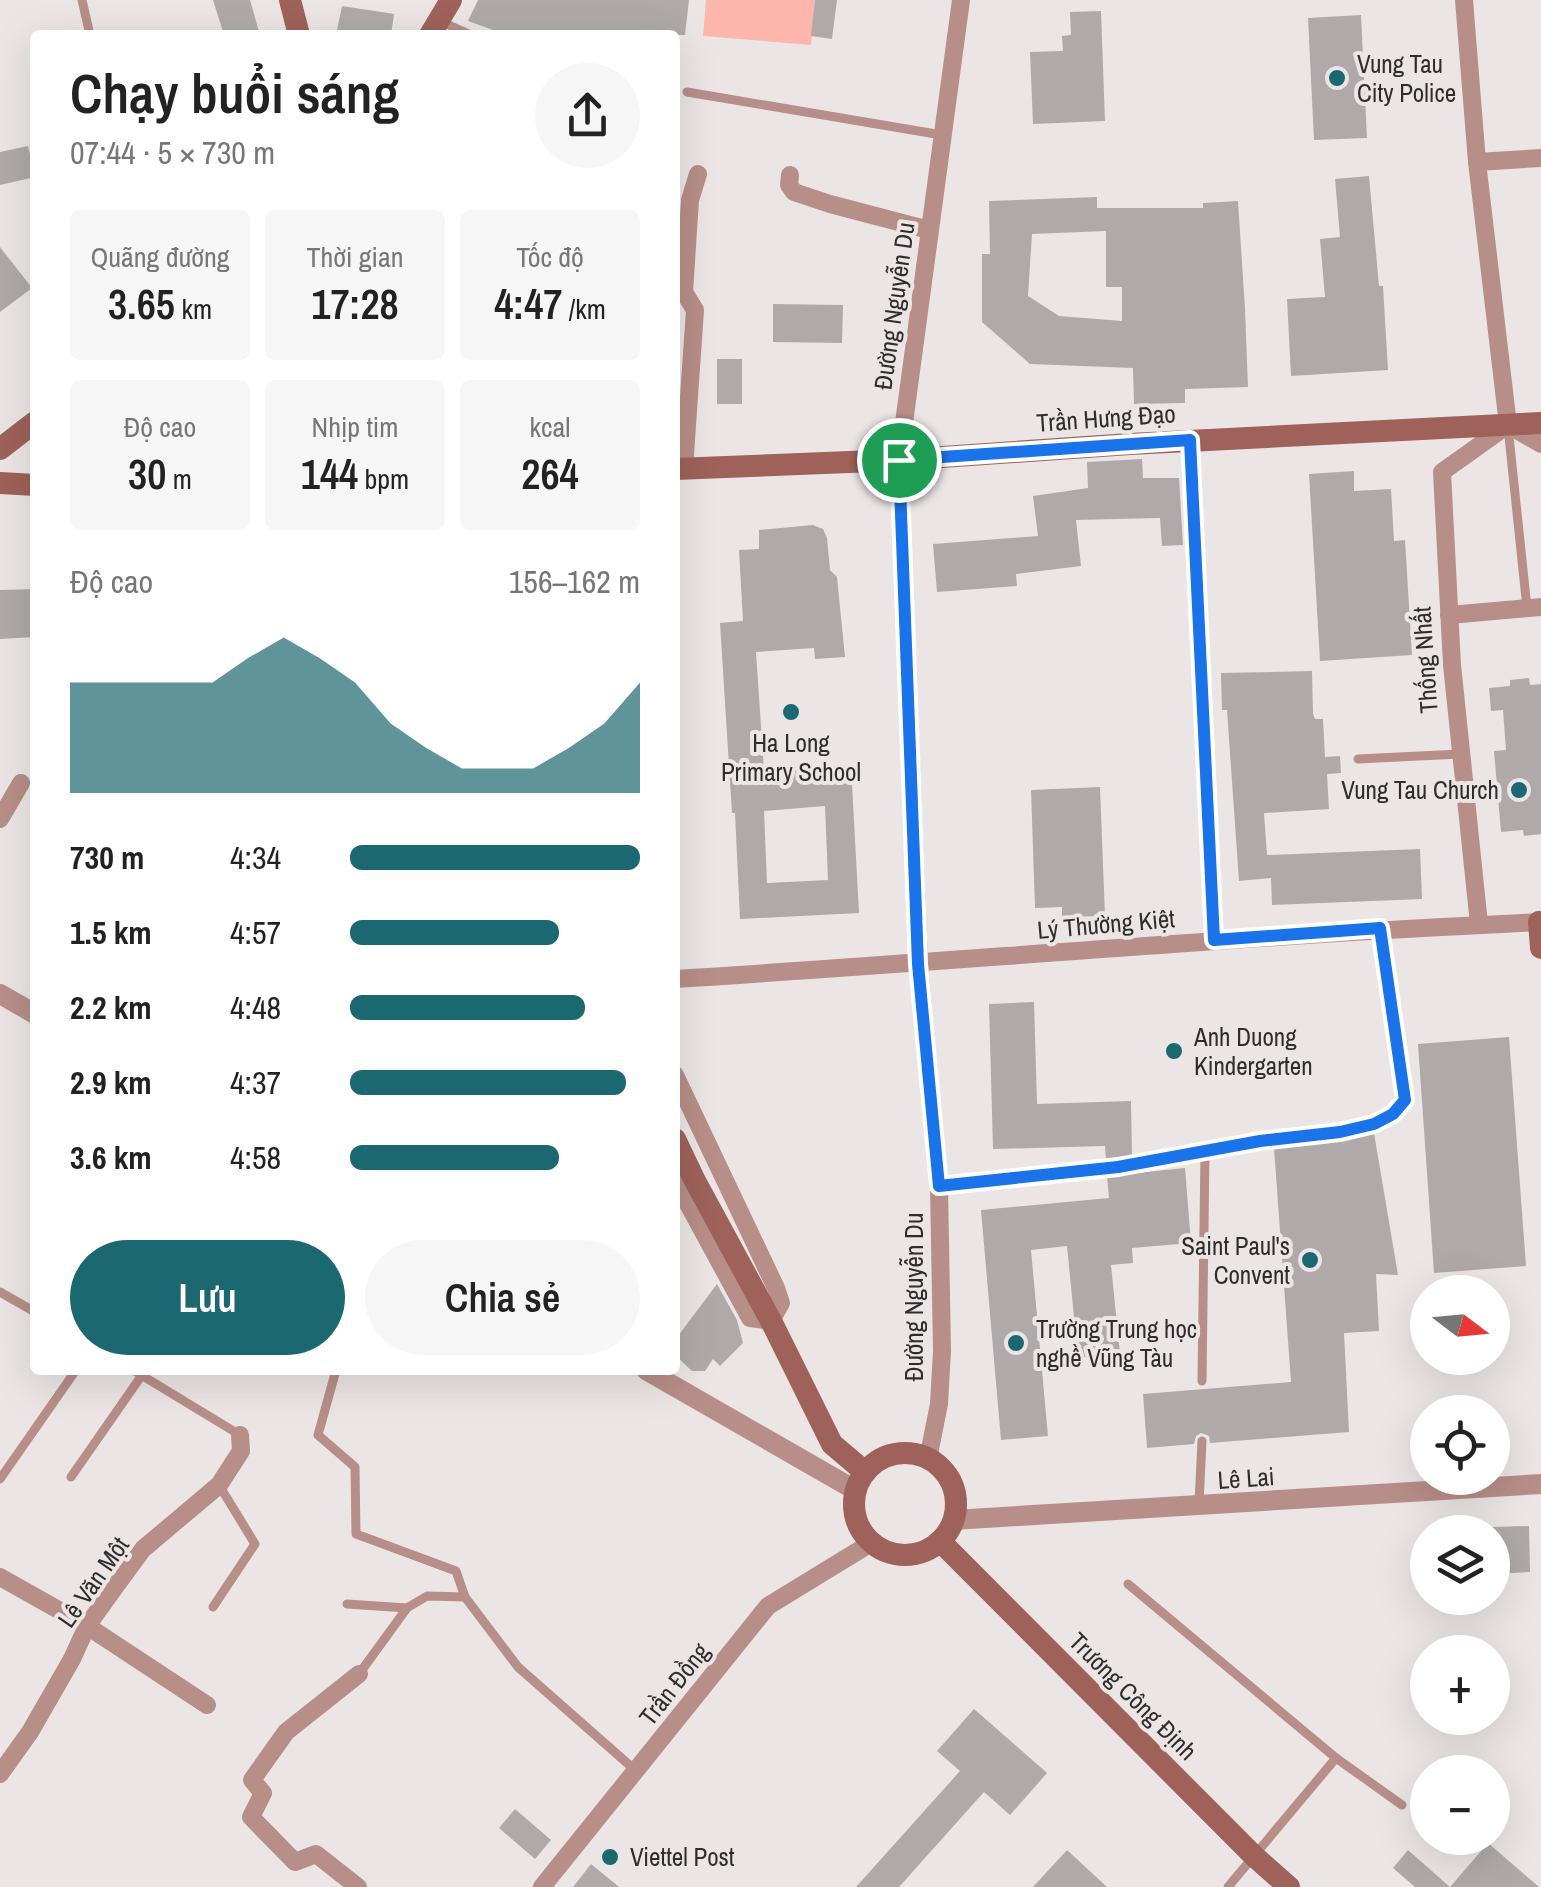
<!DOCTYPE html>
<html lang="vi">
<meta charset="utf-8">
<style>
body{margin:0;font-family:"Archivo Narrow",sans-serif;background:#f6f6f6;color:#222;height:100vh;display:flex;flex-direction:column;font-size:38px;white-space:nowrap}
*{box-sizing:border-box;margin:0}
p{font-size:32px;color:#767676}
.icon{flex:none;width:55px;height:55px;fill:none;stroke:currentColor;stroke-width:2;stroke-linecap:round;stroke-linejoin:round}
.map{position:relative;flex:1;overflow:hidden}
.details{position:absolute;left:30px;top:30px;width:650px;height:1345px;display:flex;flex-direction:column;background:#fff;border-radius:10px;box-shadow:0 10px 40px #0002}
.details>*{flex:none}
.needle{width:65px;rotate:106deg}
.fabs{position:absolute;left:1410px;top:1275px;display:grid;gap:20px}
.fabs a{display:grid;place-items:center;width:100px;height:100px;border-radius:50%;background:#fff;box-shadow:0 10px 40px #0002;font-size:50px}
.pin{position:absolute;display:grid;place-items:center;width:85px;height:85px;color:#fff;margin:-42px;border:5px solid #fff;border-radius:50%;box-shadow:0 2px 10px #0007}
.round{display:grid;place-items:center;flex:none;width:105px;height:105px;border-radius:52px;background:#f6f6f6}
.head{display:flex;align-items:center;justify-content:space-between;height:170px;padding:0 40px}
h1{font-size:55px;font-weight:600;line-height:75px}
.figures{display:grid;grid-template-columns:repeat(3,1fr);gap:15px;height:170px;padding:10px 40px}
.figures div{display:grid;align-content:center;border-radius:10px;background:#f6f6f6;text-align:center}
.figures b{font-size:42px;font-weight:600}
.figures small{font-size:28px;font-weight:400}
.figures p{font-size:28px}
.chart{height:280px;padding:20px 40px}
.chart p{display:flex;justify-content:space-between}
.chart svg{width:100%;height:180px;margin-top:10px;fill:#1c6871;opacity:.7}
.action{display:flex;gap:20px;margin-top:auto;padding:20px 40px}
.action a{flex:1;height:115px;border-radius:60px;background:#1c6871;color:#fff;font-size:40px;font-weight:600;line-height:115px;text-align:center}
.action a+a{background:#f6f6f6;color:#222}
ul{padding:0 40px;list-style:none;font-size:32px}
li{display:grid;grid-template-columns:160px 120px 1fr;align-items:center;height:75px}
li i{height:25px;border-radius:12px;background:#1c6871}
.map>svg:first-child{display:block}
.green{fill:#fdb6ac}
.building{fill:#afaaa9;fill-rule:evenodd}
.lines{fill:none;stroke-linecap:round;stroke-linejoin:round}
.service{stroke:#b88e88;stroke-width:9}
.minor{stroke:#b88e88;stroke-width:18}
.tertiary{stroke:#b88e88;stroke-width:20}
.secondary{stroke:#9e625a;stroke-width:22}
.route-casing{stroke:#fff;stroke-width:20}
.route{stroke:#1a73e8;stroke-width:12}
.poi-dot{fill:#1c6871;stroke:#ebe6e5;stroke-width:4}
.labels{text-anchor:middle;stroke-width:8;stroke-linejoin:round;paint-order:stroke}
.poi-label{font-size:25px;fill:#2f2d2c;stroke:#ebe6e5;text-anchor:start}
.street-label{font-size:25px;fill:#2f2d2c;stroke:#ebe6e5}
</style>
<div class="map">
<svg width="1541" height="1887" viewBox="0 0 1541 1887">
<rect width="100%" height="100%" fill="#ebe6e5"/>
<!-- green -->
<path class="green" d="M706 0H815L811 45 703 36Z"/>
<!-- building -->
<g class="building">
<path d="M213 0H250L260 35H224Z"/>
<path d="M478 0H689L685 35H507L468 21Z"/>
<path d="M815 0H837L832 39 811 36Z"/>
<path d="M342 6 394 14 391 35H336Z"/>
<path d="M1101 11 1105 121 1033 124 1030 52 1063 51 1062 36 1071 35 1070 12Z"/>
<path d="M1361 15 1367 138 1314 140 1308 18Z"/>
<path d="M28 146 35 177 0 185V152Z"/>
<path d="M1369 176 1379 286H1383L1388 370 1291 376 1287 299 1325 297 1320 239 1340 237 1335 179Z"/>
<path d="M1097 197V208H1203V203L1238 201 1245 309 1248 387 1185 389V403L1134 404 1133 368 1030 364 982 322V254H990L989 201ZM1106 231V287H1122V321L1059 316 1028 296 1032 234Z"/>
<path d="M0 247 32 288 0 312Z"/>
<path d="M773 304 843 305 842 343 773 342Z"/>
<rect x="717" y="359" width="25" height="45"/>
<path d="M1142 459 1143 478H1179L1183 545 1162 546 1160 518 1076 520 1081 566 1016 574 1017 586 937 592 933 544 1038 536 1033 496 1088 488 1087 462Z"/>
<path d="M1354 471V491L1391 489 1394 541 1405 540 1412 655 1320 661 1309 474Z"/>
<path d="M813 525 823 529 827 538 830 570 837 577 845 657 815 659 814 648 756 652 764 771 851 766 859 913 740 919 735 813H732L720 623 743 621 739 550 759 549V530ZM825 806 828 880 767 883 764 811Z"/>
<path d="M35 589V637L0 639V590Z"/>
<path d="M1312 671 1313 714 1315 719H1323L1325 757 1340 756 1341 773 1327 774 1329 809 1264 813 1267 855 1420 849 1422 899 1272 905 1271 878 1239 881 1227 710H1222L1221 673Z"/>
<path d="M1529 678 1530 685 1541 684V834L1524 836 1523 830 1501 832 1494 751 1506 750 1503 710 1491 711 1489 688 1510 686V680Z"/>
<path d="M1100 787 1105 916 1062 917V907L1035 908 1031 790Z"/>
<path d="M1034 1002 1037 1104 1131 1101 1132 1156 1106 1160 1105 1146 993 1149 989 1004Z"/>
<path d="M1509 1037 1526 1266 1434 1273 1418 1044Z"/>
<path d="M1374 1133 1398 1275 1376 1274 1379 1331 1344 1333 1349 1432 1210 1443 1209 1436 1201 1433 1196 1436 1194 1444 1147 1448 1143 1394 1291 1382 1274 1148 1341 1140Z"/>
<path d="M1185 1168 1191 1243 1132 1248 1133 1263 1111 1265 1120 1353 1078 1358 1067 1246 1031 1250 1048 1436 1001 1440 981 1210 1109 1198 1107 1176Z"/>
<path d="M717 1284 737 1320 743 1343 720 1366 713 1359 705 1371H692L675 1355V1340Z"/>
<path d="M1529 1526 1530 1572 1492 1574V1527Z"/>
<path d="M974 1709 1047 1773 1010 1815 984 1792 899 1887H856L960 1771 937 1751Z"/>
<path d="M515 1809 551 1840 535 1859 499 1828Z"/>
<path d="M1488 1843 1539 1887H1450Z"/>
<path d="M1067 1850 1107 1887H1033Z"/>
<path d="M1408 1850 1450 1887H1415L1393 1868Z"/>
<path d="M591 1864 619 1887H573Z"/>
</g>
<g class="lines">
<!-- service -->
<g class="service">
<path d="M82 0 90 35"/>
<path d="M442 22 471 35"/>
<path d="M687 92 942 135"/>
<path d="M1508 427 1527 608"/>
<path d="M1358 759 1460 754"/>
<path d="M940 1186 1118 1167 1260 1141 1340 1132 1374 1124 1393 1114 1405 1100 1381 931"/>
<path d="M0 1292 35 1312"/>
<path d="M133 1370 240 1435"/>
<path d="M336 1370 318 1435 355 1467 356 1534 456 1571 465 1597 518 1667 635 1770"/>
<path d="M1202 1381 1205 1151"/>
<path d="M71 1477 142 1375"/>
<path d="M0 1479 76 1370"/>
<path d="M1199 1503 1202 1441"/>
<path d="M1128 1584 1336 1758 1402 1805"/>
<path d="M347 1604 407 1608"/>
<path d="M213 1607 255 1544 219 1485"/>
<path d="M359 1674 407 1608 427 1596 465 1597"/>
<path d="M1228 1887 1336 1758"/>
</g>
<!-- minor -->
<g class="minor">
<path d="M1464 0 1477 162 1508 425"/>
<path d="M1477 162 1541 158"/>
<path d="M790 175 789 185 794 192 830 204 929 230"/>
<path d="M1508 425 1541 444"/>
<path d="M1190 440 1214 940"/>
<path d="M684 469 695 310 684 292 690 200 698 174"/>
<path d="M1449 615 1541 607"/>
<path d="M0 819 21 783"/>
<path d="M1479 924 1452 665 1442 472 1508 425"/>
<path d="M675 979C964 961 1252 935 1541 922"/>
<path d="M675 1075 776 1288 781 1303 771 1321 750 1318 675 1180"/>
<path d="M928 1459 939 1404 942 1351 939 1186 919 964 899 460 961 0"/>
<path d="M0 1577 87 1626 207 1705"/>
<path d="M0 1774 30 1732 72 1659 87 1626 115 1587 143 1549 219 1485 241 1451 240 1435"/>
<path d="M358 1887 316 1854 295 1862 251 1817 263 1793 252 1780 286 1732 359 1674"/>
<path d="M542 1887 768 1606 871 1543"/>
</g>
<!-- tertiary -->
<g class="tertiary">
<path d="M0 994 35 1014"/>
<path d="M646 1370 855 1490"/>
<path d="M953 1520 1541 1484"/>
</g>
<!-- secondary -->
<g class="secondary">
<path d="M290 0 299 35"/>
<path d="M430 35 451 0"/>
<path d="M0 449 35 422"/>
<path d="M675 469 899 460 1130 444 1541 423"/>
<path d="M0 483 35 485"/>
<path d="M1539 922 1541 948"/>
<path d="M675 1139 694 1179 771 1321 832 1444 865 1472"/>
<circle cx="905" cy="1504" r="51"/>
<path d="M940 1541 1254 1856 1289 1887"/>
</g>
</g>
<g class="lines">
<defs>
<path id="route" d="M1190 440 1214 940 1380 928 1405 1100 1393 1114 1374 1124 1340 1132 1260 1141 1118 1167 939 1186 918 964 899 460Z"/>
</defs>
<!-- route casing -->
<use href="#route" class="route-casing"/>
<!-- route -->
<use href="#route" class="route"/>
</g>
<!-- markers -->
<g class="poi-dot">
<circle cx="1337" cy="78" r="10"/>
<circle cx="791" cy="712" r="10"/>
<circle cx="1519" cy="790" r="10"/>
<circle cx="1174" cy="1051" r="10"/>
<circle cx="1310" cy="1260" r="10"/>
<circle cx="1016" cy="1343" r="10"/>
<circle cx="610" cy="1857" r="10"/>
</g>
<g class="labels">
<!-- poi labels -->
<g class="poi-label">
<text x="1357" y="73">Vung Tau<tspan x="1357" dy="29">City Police</tspan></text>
<text x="791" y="752" text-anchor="middle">Ha Long<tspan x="791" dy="29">Primary School</tspan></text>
<text x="1499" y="799" text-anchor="end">Vung Tau Church</text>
<text x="1194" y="1046">Anh Duong<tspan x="1194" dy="29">Kindergarten</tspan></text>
<text x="1290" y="1255" text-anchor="end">Saint Paul's<tspan x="1290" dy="29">Convent</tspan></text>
<text x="1036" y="1338">Trường Trung học<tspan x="1036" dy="29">nghề Vũng Tàu</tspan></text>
<text x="630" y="1866">Viettel Post</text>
</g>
<!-- street labels -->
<g class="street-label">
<text transform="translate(894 306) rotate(-82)" y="9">Đường Nguyễn Du</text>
<text transform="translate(1106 418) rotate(-4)" y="9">Trần Hưng Đạo</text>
<text transform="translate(1425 660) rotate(-94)" y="9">Thống Nhất</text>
<text transform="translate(1106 924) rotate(-5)" y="9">Lý Thường Kiệt</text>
<text transform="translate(914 1297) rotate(-90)" y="9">Đường Nguyễn Du</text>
<text transform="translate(1246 1478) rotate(-4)" y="9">Lê Lai</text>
<text transform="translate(93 1582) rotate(-55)" y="9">Lê Văn Một</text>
<text transform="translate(674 1684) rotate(-52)" y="9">Trần Đồng</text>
<text transform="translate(1133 1696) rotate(45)" y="9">Trương Công Định</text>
</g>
</g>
</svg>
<div class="fabs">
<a><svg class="needle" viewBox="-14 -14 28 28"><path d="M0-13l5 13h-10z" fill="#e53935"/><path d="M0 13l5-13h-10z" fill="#767676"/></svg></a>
<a><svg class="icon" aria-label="locate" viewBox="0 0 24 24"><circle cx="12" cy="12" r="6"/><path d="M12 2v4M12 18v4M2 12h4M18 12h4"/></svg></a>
<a><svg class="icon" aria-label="layers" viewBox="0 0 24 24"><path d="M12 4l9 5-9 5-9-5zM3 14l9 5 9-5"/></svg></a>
<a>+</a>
<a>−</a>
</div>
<div class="pin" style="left:899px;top:460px;background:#1e9e55"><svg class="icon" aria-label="arrive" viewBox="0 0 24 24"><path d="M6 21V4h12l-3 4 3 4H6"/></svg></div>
<section class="details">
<div class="head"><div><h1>Chạy buổi sáng</h1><p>07:44 · 5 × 730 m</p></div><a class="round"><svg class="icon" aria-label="share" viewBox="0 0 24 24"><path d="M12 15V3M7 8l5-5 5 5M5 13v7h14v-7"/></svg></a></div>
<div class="figures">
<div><p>Quãng đường</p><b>3.65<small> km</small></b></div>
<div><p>Thời gian</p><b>17:28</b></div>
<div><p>Tốc độ</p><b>4:47<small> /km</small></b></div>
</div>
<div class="figures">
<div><p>Độ cao</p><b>30<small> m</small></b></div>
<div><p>Nhịp tim</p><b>144<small> bpm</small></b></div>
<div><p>kcal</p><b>264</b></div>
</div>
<div class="chart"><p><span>Độ cao</span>156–162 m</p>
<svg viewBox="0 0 160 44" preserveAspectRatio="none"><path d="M0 44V17L10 17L20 17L30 17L40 17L50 11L60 6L70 11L80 17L90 27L100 33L110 38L120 38L130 38L140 33L150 27L160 17V44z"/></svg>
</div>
<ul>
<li><b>730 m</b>4:34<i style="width:100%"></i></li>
<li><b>1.5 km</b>4:57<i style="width:72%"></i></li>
<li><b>2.2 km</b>4:48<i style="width:81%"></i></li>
<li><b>2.9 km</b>4:37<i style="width:95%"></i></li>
<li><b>3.6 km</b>4:58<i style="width:72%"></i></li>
</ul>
<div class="action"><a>Lưu</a><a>Chia sẻ</a></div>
</section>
</div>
